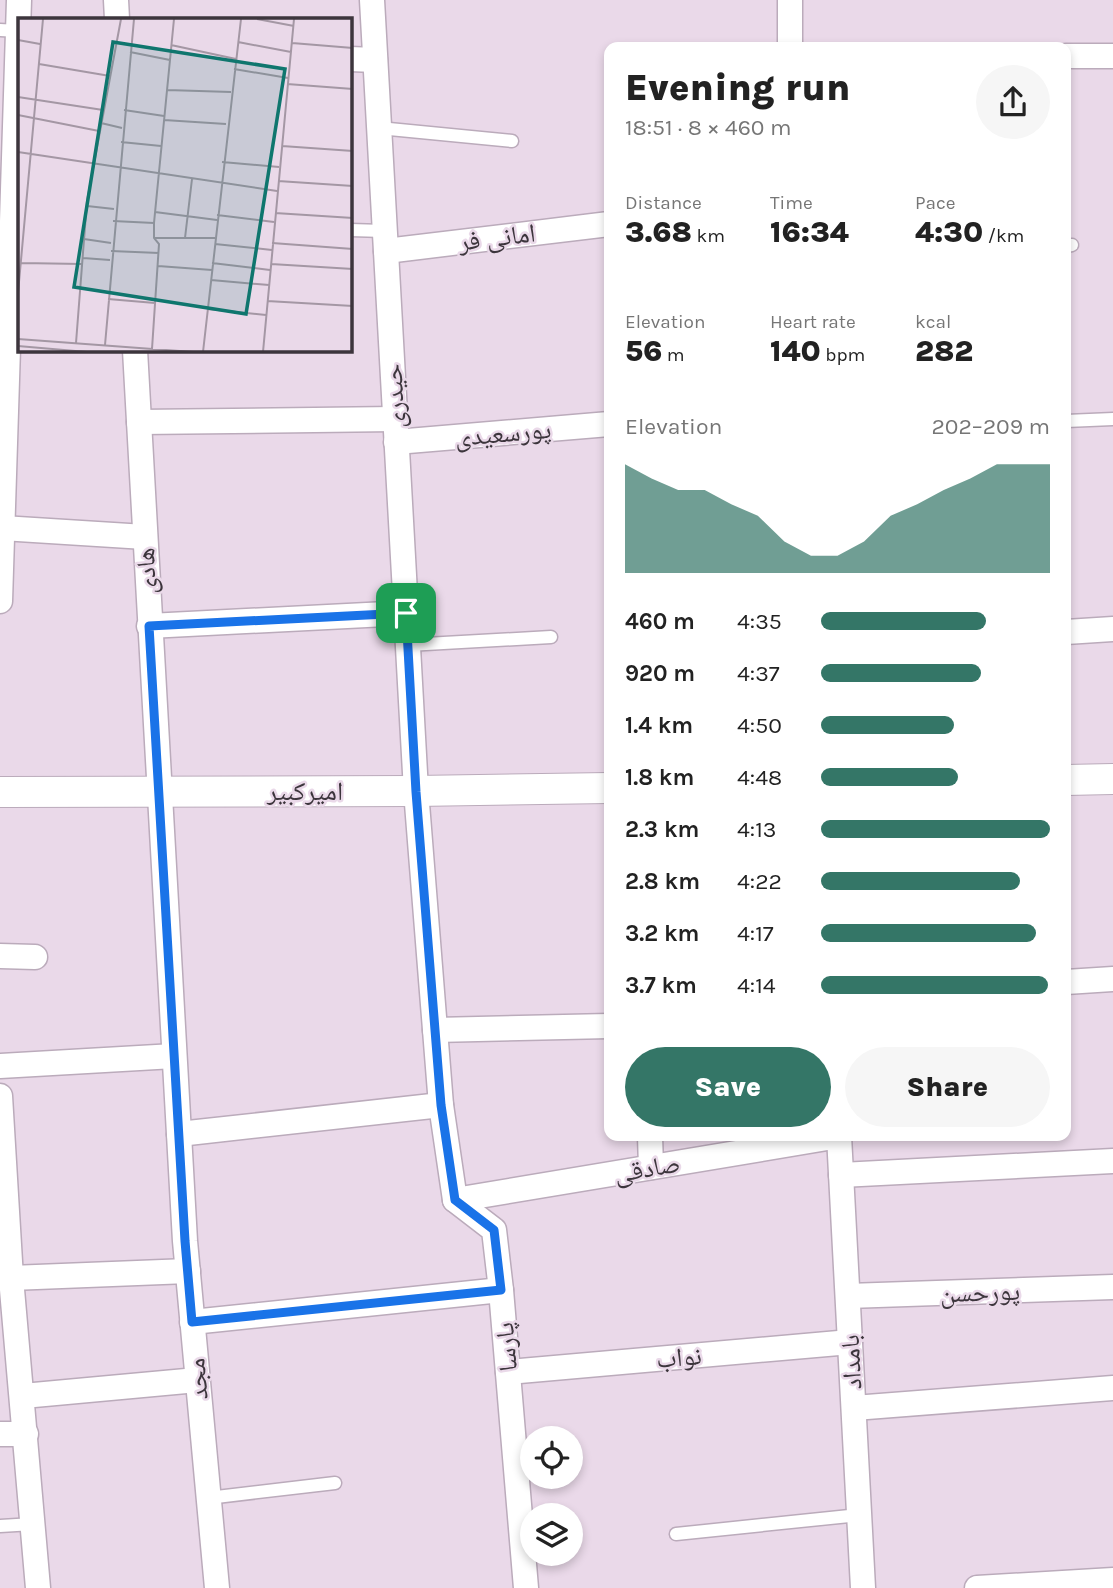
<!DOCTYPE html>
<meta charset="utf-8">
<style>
body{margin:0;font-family:Karla,"Noto Naskh Arabic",sans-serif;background:#f6f6f6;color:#222;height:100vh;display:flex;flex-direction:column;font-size:26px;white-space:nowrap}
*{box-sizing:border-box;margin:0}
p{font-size:23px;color:#767676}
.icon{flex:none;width:38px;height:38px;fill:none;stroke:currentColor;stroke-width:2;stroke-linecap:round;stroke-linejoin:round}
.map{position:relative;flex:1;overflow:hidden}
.side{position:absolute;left:604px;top:42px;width:467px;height:1099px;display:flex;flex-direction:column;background:#fff;border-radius:14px;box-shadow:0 4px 10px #0003}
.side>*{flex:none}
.buttons{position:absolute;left:520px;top:1426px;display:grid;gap:14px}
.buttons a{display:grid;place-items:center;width:63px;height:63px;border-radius:50%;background:#fff;box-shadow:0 4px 10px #0003;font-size:35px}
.pin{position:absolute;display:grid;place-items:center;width:60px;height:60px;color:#fff;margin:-30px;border-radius:14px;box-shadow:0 4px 10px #0006}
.round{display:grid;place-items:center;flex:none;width:74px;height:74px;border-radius:37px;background:#f6f6f6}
.summary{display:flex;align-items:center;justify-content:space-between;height:119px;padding:0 21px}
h1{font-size:38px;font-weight:800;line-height:52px}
.figures{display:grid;grid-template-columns:repeat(3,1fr);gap:10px;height:119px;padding:7px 21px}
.figures div{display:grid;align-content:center}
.figures b{font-size:30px;font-weight:800}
.figures small{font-size:19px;font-weight:400}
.figures p{font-size:19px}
.chart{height:196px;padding:14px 21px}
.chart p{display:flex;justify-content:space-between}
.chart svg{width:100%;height:126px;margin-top:7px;fill:#347667;opacity:.7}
.primary-button{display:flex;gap:14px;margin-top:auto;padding:14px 21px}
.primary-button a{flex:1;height:80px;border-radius:42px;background:#347667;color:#fff;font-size:28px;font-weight:800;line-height:80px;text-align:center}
.primary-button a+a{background:#f6f6f6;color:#222}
ul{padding:0 21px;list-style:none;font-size:23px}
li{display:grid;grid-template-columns:112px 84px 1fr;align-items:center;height:52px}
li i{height:18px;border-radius:9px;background:#347667}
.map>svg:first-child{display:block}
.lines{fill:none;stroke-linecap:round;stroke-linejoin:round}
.service-casing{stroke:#bbabbb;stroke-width:15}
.minor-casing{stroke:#bbabbb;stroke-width:27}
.tertiary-casing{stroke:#bbabbb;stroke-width:32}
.service{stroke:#fff;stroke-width:12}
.minor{stroke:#fff;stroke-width:24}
.tertiary{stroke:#fff;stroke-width:30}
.route-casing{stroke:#fff;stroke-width:14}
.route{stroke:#1a73e8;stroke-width:9}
.labels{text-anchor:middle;stroke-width:5;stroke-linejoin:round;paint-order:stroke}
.street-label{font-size:26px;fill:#3c353c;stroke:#ead9e9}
.inset-road{fill:none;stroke:#a497a4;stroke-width:2}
.view{fill:#0f766e;fill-opacity:0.15;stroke:#0f766e;stroke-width:3.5}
.inset-edge{fill:none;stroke:#3c353c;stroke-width:3.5}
</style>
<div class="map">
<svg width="1113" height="1588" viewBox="0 0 1113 1588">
<rect width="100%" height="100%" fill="#ead9e9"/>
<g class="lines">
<defs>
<g id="service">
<path d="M0 30 18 31"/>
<path d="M379 128 512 141"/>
<path d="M350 230 384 231"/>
<path d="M1066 246 1072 245"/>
<path d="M1066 421 1113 419"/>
<path d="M408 645 551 637"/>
<path d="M208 1498 335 1483"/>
<path d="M0 1526 33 1524"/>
<path d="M676 1534 859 1515"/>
</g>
<g id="minor">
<path d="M116 0 117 19"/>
<path d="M372 0 416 791 441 1105 455 1200 494 1230 501 1290 526 1588"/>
<path d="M790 0V47"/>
<path d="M1066 56H1113"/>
<path d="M350 59 375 60"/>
<path d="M386 251 609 224"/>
<path d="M135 350 185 1241 217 1588"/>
<path d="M139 422 395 419"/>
<path d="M396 442 609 424"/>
<path d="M2 528 145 537"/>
<path d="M0 601 19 0"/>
<path d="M149 626 406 613"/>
<path d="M1066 632 1113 629"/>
<path d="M0 956 35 957"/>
<path d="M1066 982 1113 979"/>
<path d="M435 1030 609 1026"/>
<path d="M0 1066 174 1056"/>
<path d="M0 1096 11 1278 38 1588"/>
<path d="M179 1134 441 1105"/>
<path d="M650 1136 651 1167"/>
<path d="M841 1175 1113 1161"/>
<path d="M455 1200 839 1136 863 1588"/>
<path d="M11 1278 188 1271"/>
<path d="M848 1296 1113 1287"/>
<path d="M192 1322 501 1290"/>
<path d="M508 1372 850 1342"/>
<path d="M23 1396 197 1380"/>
<path d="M854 1408 1113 1388"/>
<path d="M0 1434H26"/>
<path d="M977 1588 1113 1580"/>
</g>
<g id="tertiary">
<path d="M1066 780 1113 779"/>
<path d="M0 792 416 791 609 788"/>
</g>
</defs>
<!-- service casing -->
<use href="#service" class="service-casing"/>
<!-- minor casing -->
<use href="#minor" class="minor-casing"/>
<!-- tertiary casing -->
<use href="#tertiary" class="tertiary-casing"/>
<!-- service -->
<use href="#service" class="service"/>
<!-- minor -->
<use href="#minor" class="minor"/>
<!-- tertiary -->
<use href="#tertiary" class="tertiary"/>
</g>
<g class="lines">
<defs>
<path id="route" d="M406 613 416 792 435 1030 441 1105 455 1200 494 1230 501 1290 192 1322 185 1241 149 626Z"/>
</defs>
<!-- route casing -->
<use href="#route" class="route-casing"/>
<!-- route -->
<use href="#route" class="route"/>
</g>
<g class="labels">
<!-- street labels -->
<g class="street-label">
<text transform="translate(497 237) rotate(-7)" y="9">امانی فر</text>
<text transform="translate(394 396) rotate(-93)" y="9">حیدری</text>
<text transform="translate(503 433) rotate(-5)" y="9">پورسعیدی</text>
<text transform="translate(146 571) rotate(-93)" y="9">هادی</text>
<text x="305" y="800">امیرکبیر</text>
<text transform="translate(647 1168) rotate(-10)" y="9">صادقی</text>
<text transform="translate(980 1292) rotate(-2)" y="9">پورحسن</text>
<text transform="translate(506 1347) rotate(-95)" y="9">پارسا</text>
<text transform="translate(679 1357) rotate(-5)" y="9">نواب</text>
<text transform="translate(851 1362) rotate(-93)" y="9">بامداد</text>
<text transform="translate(197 1379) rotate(-95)" y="9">مجد</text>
</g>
</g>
<!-- overview -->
<g transform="translate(18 18)">
<rect width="334" height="334" fill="#ead9e9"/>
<path class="inset-road" d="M239 1 276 8M0 22 22 26M220 24 273 34M274 25 335 30M153 27 218 41M112 34 152 42M21 46 92 58M216 51 270 60M269 66 335 71M149 72 213 74M0 79 85 92M106 92 146 98M0 97 81 113M146 102 208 106M83 105 104 110M103 124 143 128M264 128 335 133M0 134 259 173M204 144 261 149M260 163 335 168M69 188 96 191M137 194 199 202M257 195 335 200M199 197 256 204M95 203 136 205M136 220H197M167 220 174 161M66 221 93 225M254 225 335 231M197 226 254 232M93 233 141 235M65 240 92 242M3 245 64 246M194 245 252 252M253 246 335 251M140 248 194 252M193 262 251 267M0 275 25 1M90 281 137 285M249 283 335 288M190 291 248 297M0 321 175 334M58 325 69 183 103 1M87 327 116 1M0 328 69 334M134 331 141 226 136 220V205L156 1M185 334 223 1M245 334 276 1"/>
<path class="view" d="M95 24 267 51 228 296 56 269Z"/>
<rect width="334" height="334" class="inset-edge"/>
</g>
</svg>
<div class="buttons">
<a><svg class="icon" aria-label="locate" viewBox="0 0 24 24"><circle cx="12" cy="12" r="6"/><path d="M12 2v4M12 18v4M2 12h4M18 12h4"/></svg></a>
<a><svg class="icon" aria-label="layers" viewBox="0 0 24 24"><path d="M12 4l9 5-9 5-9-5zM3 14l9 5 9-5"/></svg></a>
</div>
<div class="pin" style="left:406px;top:613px;background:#1e9e55"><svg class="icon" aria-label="arrive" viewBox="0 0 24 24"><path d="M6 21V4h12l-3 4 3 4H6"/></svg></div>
<section class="side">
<div class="summary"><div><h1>Evening run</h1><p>18:51 · 8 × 460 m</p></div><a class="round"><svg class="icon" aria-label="share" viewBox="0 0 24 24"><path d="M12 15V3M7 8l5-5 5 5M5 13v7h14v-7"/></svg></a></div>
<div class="figures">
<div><p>Distance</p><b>3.68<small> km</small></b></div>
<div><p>Time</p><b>16:34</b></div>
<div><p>Pace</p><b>4:30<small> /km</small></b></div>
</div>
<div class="figures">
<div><p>Elevation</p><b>56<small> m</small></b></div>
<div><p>Heart rate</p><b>140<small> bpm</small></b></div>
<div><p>kcal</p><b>282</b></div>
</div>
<div class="chart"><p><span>Elevation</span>202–209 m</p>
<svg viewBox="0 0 160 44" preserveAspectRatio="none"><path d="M0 44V6L10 11L20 15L30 15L40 20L50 24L60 33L70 38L80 38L90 33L100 24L110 20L120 15L130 11L140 6L150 6L160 6V44z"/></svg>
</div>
<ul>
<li><b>460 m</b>4:35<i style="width:72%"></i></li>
<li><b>920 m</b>4:37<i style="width:70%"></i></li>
<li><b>1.4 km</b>4:50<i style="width:58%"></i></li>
<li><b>1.8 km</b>4:48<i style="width:60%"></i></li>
<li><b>2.3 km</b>4:13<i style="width:100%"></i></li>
<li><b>2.8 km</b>4:22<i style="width:87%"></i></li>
<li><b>3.2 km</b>4:17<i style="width:94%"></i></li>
<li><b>3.7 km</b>4:14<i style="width:99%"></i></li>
</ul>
<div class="primary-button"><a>Save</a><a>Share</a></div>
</section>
</div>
